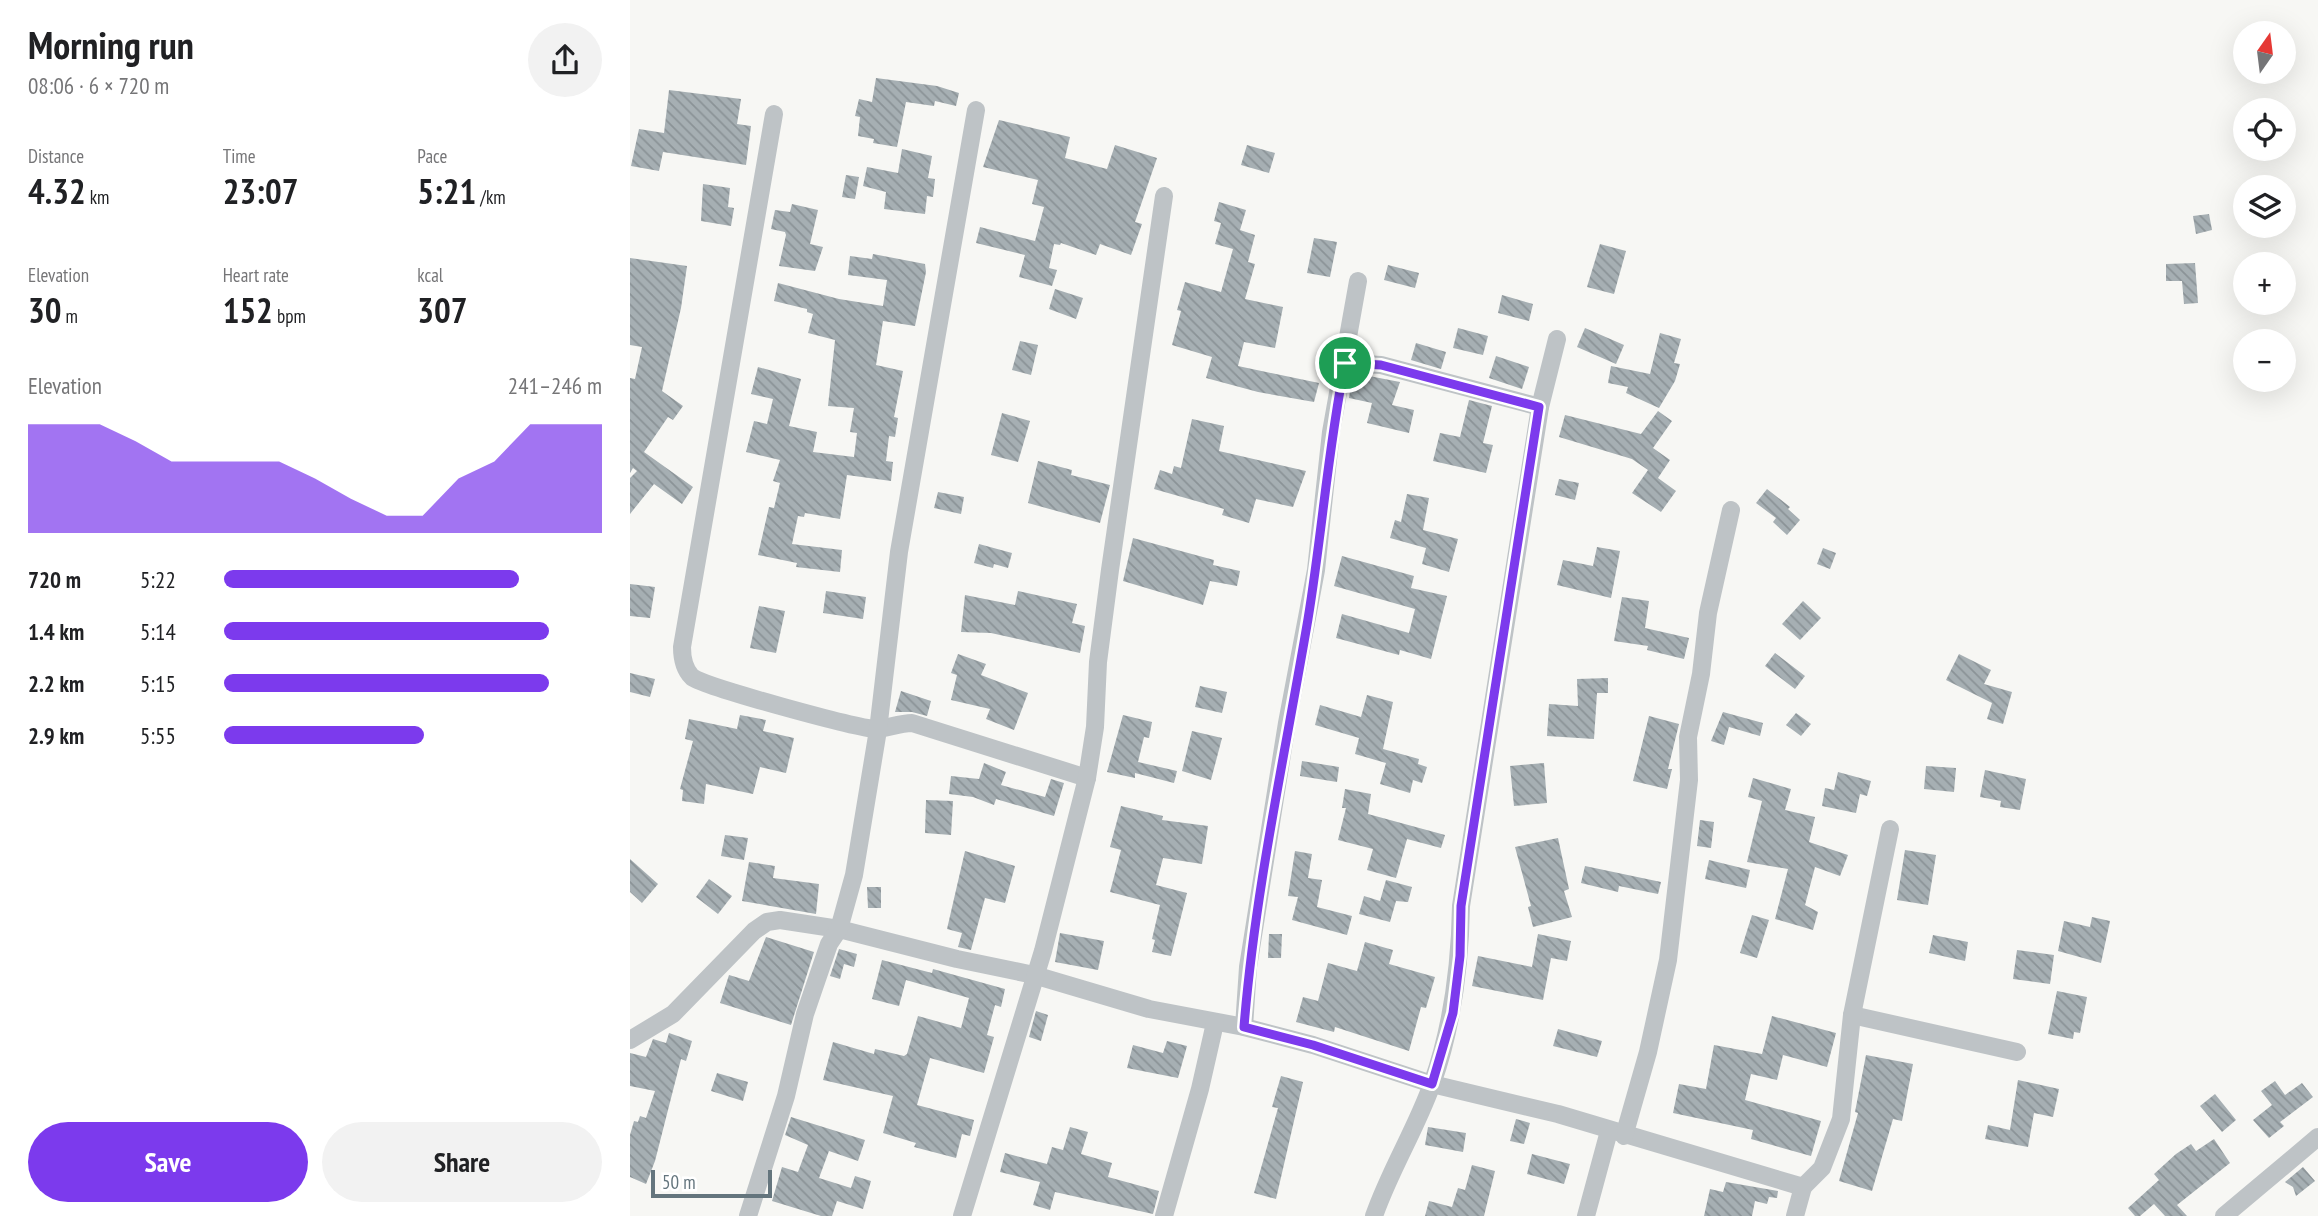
<!DOCTYPE html>
<meta charset="utf-8">
<style>
body{margin:0;font-family:"PT Sans Narrow",sans-serif;background:#f2f2f2;color:#202124;height:100vh;display:flex;flex-direction:column;font-size:26px;white-space:nowrap}
*{box-sizing:border-box;margin:0}
p{font-size:23px;color:#757577}
.icon{flex:none;width:38px;height:38px;fill:none;stroke:currentColor;stroke-width:2;stroke-linecap:round;stroke-linejoin:round}
.map{position:relative;flex:1;overflow:hidden}
.panel{display:flex;flex-direction:column;background:#fff;width:630px}
.panel>*{flex:none}
.needle{width:46px;rotate:14deg}
.controls{position:absolute;left:1603px;top:21px;display:grid;gap:14px}
.controls a{display:grid;place-items:center;width:63px;height:63px;border-radius:50%;background:#fff;box-shadow:0 7px 28px #0002;font-size:35px}
.scale{position:absolute;left:21px;bottom:18px;width:121px;box-sizing:border-box;padding-left:7px;border:4px solid #64757d;border-top:0;font-size:19px;line-height:24px;white-space:nowrap;color:#64757d;-webkit-text-stroke:5px #fff;paint-order:stroke}
.pin{position:absolute;display:grid;place-items:center;width:60px;height:60px;color:#fff;margin:-30px;border:4px solid #fff;border-radius:50%;box-shadow:0 2px 7px #0007}
.round{display:grid;place-items:center;flex:none;width:74px;height:74px;border-radius:37px;background:#f2f2f2}
.overview{display:flex;align-items:center;justify-content:space-between;height:119px;padding:0 28px}
h1{font-size:38px;font-weight:700;line-height:52px}
.figures{display:grid;grid-template-columns:repeat(3,1fr);gap:10px;height:119px;padding:7px 28px}
.figures div{display:grid;align-content:center}
.figures b{font-size:35px;font-weight:700}
.figures small{font-size:19px;font-weight:400}
.figures p{font-size:19px}
.chart{height:196px;padding:14px 28px}
.chart p{display:flex;justify-content:space-between}
.chart svg{width:100%;height:126px;margin-top:7px;fill:#7c3aed;opacity:.7}
.cta{display:flex;gap:14px;margin-top:auto;padding:14px 28px}
.cta a{flex:1;height:80px;border-radius:42px;background:#7c3aed;color:#fff;font-size:28px;font-weight:700;line-height:80px;text-align:center}
.cta a+a{background:#f2f2f2;color:#202124}
ul{padding:0 28px;list-style:none;font-size:23px}
li{display:grid;grid-template-columns:112px 84px 1fr;align-items:center;height:52px}
li i{height:18px;border-radius:9px;background:#7c3aed}
main{display:flex;flex:1;min-height:0}
.map>svg:first-child{display:block}
.building{fill:url(#building-back-hatch)}
.lines{fill:none;stroke-linecap:round;stroke-linejoin:round}
.minor{stroke:#bec3c6;stroke-width:18}
.route-casing{stroke:#fff;stroke-width:14}
.route{stroke:#7c3aed;stroke-width:9}
</style>
<main>
<section class="panel">
<div class="overview"><div><h1>Morning run</h1><p>08:06 · 6 × 720 m</p></div><a class="round"><svg class="icon" aria-label="share" viewBox="0 0 24 24"><path d="M12 15V3M7 8l5-5 5 5M5 13v7h14v-7"/></svg></a></div>
<div class="figures">
<div><p>Distance</p><b>4.32<small> km</small></b></div>
<div><p>Time</p><b>23:07</b></div>
<div><p>Pace</p><b>5:21<small> /km</small></b></div>
</div>
<div class="figures">
<div><p>Elevation</p><b>30<small> m</small></b></div>
<div><p>Heart rate</p><b>152<small> bpm</small></b></div>
<div><p>kcal</p><b>307</b></div>
</div>
<div class="chart"><p><span>Elevation</span>241–246 m</p>
<svg viewBox="0 0 160 44" preserveAspectRatio="none"><path d="M0 44V6L10 6L20 6L30 12L40 19L50 19L60 19L70 19L80 25L90 32L100 38L110 38L120 25L130 19L140 6L150 6L160 6V44z"/></svg>
</div>
<ul>
<li><b>720 m</b>5:22<i style="width:78%"></i></li>
<li><b>1.4 km</b>5:14<i style="width:86%"></i></li>
<li><b>2.2 km</b>5:15<i style="width:86%"></i></li>
<li><b>2.9 km</b>5:55<i style="width:53%"></i></li>
</ul>
<div class="cta"><a>Save</a><a>Share</a></div>
</section>
<div class="map">
<svg width="1688" height="1216" viewBox="0 0 1688 1216">
<defs>
<pattern id="building-back-hatch" width="6" height="6" patternUnits="userSpaceOnUse" patternTransform="scale(1.75)"><rect width="6" height="6" fill="#a6afb3"/><path d="M-1 5l2 2M0 0l6 6M5-1l2 2" fill="none" stroke="#8b9397"/></pattern>
</defs>
<rect width="100%" height="100%" fill="#f7f7f4"/>
<!-- building -->
<g class="building">
<path d="M246 78 307 86 329 93 326 106 305 101 304 106 276 102 267 147 243 143 244 139 228 136 230 117 225 116 229 99 242 102Z"/>
<path d="M39 90 111 99 107 124 121 126 116 165 33 152 29 171 1 166 9 129 34 133Z"/>
<path d="M369 120 440 137 435 158 477 169 485 145 527 158 505 222 512 224 501 255 470 244 466 255 431 243 430 245 424 244 419 268 427 270 422 286 389 277 395 255 346 243 350 227 405 241 414 207 402 204 408 180 353 167Z"/>
<path d="M617 145 645 153 639 173 611 165Z"/>
<path d="M272 149 302 156 298 178 305 179 303 197 297 196 295 214 254 209 256 192 233 186 237 167 268 173Z"/>
<path d="M216 175 229 177 225 199 212 197Z"/>
<path d="M73 184 100 188 98 207 104 208 101 226 71 221Z"/>
<path d="M589 202 616 210 610 230 625 235 618 262 625 264 615 299 653 307 645 348 614 342 608 366 689 383 684 402 628 392 576 378 582 357 542 345 551 311 547 310 555 282 591 292 603 249 585 244 591 223 584 221Z"/>
<path d="M162 204 188 210 180 244 193 247 185 271 149 266 156 235 155 232 141 229 145 210 160 212Z"/>
<path d="M1579 214 1582 230 1566 234 1563 216Z"/>
<path d="M684 238 707 242 700 277 677 273Z"/>
<path d="M970 244 996 251 984 294 957 287Z"/>
<path d="M243 254 295 264 296 272 285 326 253 321 246 365 273 371 264 417 268 418 265 437 259 436 256 461 263 462 261 481 217 475 210 519 175 513 174 517 168 516 162 544 212 550 210 572 166 567 167 563 128 555 139 507 144 508 150 483 143 481 150 460 116 452 124 421 137 424 143 399 121 394 128 367 171 379 159 426 187 432 183 452 224 457 227 433 220 432 224 408 198 406 205 340 178 333 183 314 177 312V309L144 301 148 283 209 299 253 306 257 280 218 275 220 256 242 259Z"/>
<path d="M0 258 57 266 51 308 32 391 53 406 43 420 38 417 14 452 63 487 52 504 24 484 0 514V478L7 471 3 468 0 473V378L5 379 12 347 0 345Z"/>
<path d="M1565 263 1568 303 1554 304 1552 281H1536V264Z"/>
<path d="M758 265 789 273 785 288 754 280Z"/>
<path d="M425 289 453 298 446 319 419 309Z"/>
<path d="M872 295 903 304 899 321 868 313Z"/>
<path d="M828 328 858 336 853 355 823 348Z"/>
<path d="M955 328 994 345 986 364 947 347Z"/>
<path d="M1030 333 1051 339 1044 363 1050 364 1045 381 1029 408 996 393 998 387 978 383 981 366 1020 374Z"/>
<path d="M390 341 408 345 401 375 382 370Z"/>
<path d="M786 343 816 352 811 369 781 360Z"/>
<path d="M866 356 899 367 892 389 859 378Z"/>
<path d="M739 376 770 382 762 405 784 410 779 433 737 423 742 403 719 398 722 377 738 380Z"/>
<path d="M839 400 862 406 853 443 863 445 856 473 803 461 810 433 830 437Z"/>
<path d="M1028 411 1042 421 1023 448 1040 460 1028 478 1046 491 1031 512 1002 493 1018 470 1002 459 929 437 935 415 1011 434Z"/>
<path d="M372 413 400 421 388 462 361 455Z"/>
<path d="M562 419 594 426 589 451 676 471 663 507 626 499 619 523 592 515 594 509 524 489 530 470 542 474 544 466 551 468Z"/>
<path d="M408 461 442 470 441 475 480 485 470 523 398 503Z"/>
<path d="M929 479 949 483 945 500 925 495Z"/>
<path d="M1137 489 1160 507 1158 509 1170 520 1157 535 1143 522 1146 518 1126 503Z"/>
<path d="M308 492 334 497 331 514 304 508Z"/>
<path d="M777 494 799 498 793 530 828 539 819 572 792 564 796 548 760 538 765 520 771 522Z"/>
<path d="M503 538 584 560 583 565 610 571 607 586 580 581 573 605 493 581Z"/>
<path d="M349 544 382 553 378 568 364 564 363 568 344 563Z"/>
<path d="M967 547 990 551 981 598 927 585 933 560 963 566Z"/>
<path d="M1193 548 1206 553 1200 569 1187 564Z"/>
<path d="M712 556 784 576 781 588 817 596 801 659 770 650 769 655 706 638 712 614 779 633 785 609 704 586Z"/>
<path d="M0 584 25 587 20 618 0 616Z"/>
<path d="M196 591 236 597 233 619 193 613Z"/>
<path d="M388 591 447 604 442 623 455 626 450 653 361 633 331 632 335 595 385 605Z"/>
<path d="M992 597 1019 601 1015 628 1059 638 1054 659 1017 650 1018 646 984 641Z"/>
<path d="M1173 601 1191 618 1170 640 1152 624Z"/>
<path d="M129 606 155 611 146 653 120 648Z"/>
<path d="M1145 653 1175 676 1165 689 1135 666Z"/>
<path d="M328 654 356 664 351 675 398 693 384 730 356 719 360 709 321 700 327 675 321 673Z"/>
<path d="M1329 654 1361 670 1354 684 1382 692 1373 724 1357 719 1362 703 1316 680Z"/>
<path d="M0 673 25 679 20 697 0 692Z"/>
<path d="M978 678V693H967L964 739 917 736 919 704 948 706 947 679Z"/>
<path d="M570 686 597 692 592 713 565 707Z"/>
<path d="M271 691 301 701 297 716 282 712H265Z"/>
<path d="M737 695 763 702 753 749 789 759 788 764 797 767 792 783 783 780 780 793 750 784 756 763 725 754 729 738 685 725 690 705 731 717Z"/>
<path d="M1093 712 1133 723 1130 736 1099 727 1094 745 1081 741Z"/>
<path d="M1166 713 1181 724 1171 736 1156 725Z"/>
<path d="M110 715 136 720 133 731 164 738 156 773 130 767 123 794 76 784 74 804 52 801 53 790 50 789 63 741 55 739 59 719 107 729Z"/>
<path d="M493 715 522 722 519 738 514 737 508 762 547 771 544 783 505 773V778L477 772Z"/>
<path d="M1019 716 1049 724 1038 769H1042L1037 789 1003 781Z"/>
<path d="M562 731 592 738 581 780 552 771Z"/>
<path d="M672 761 709 767 707 782 670 776Z"/>
<path d="M354 763 376 772 371 785 415 797 421 779 434 783 424 816 366 799 364 805 343 797 319 794 321 776 349 779Z"/>
<path d="M914 763 917 803 884 806 880 766Z"/>
<path d="M1296 766 1326 768 1324 792 1294 789Z"/>
<path d="M1355 770 1396 779 1390 810 1370 807 1371 801 1350 797Z"/>
<path d="M1208 772 1241 781 1237 796 1230 794 1226 813 1192 806 1195 788 1204 790Z"/>
<path d="M1123 778 1161 789 1155 810 1185 817 1179 842 1218 855 1210 876 1185 867 1175 905 1188 912 1183 930 1145 919 1158 869 1117 862 1132 801 1118 797Z"/>
<path d="M715 789 741 794 738 814 815 835 811 848 777 839 766 878 737 870 743 849 708 840 716 808H712Z"/>
<path d="M296 800 323 801 321 835 295 833Z"/>
<path d="M491 806 533 816 532 820 578 826 572 864 533 858 526 885 557 893 541 956 522 952 525 940 522 939 530 905 480 892 491 850 480 847Z"/>
<path d="M1070 820 1084 822 1081 848 1067 846Z"/>
<path d="M95 835 118 838 114 860 91 856Z"/>
<path d="M928 838 939 889 934 891 942 917 903 927 898 907 901 906 885 847Z"/>
<path d="M1275 850 1306 855 1298 905 1267 900Z"/>
<path d="M335 851 385 866 375 903 355 898 341 950 328 947 332 933 317 929Z"/>
<path d="M665 851 682 854 678 878 692 880 687 907 722 916 717 935 662 920 668 897 658 896Z"/>
<path d="M0 859 28 884 12 903 0 892Z"/>
<path d="M1079 860 1120 870 1116 888 1075 879Z"/>
<path d="M119 862 145 866 143 878 189 884 186 914 112 901Z"/>
<path d="M955 866 1031 882 1028 894 989 886 988 892 951 883Z"/>
<path d="M79 879 102 896 88 914 66 897Z"/>
<path d="M756 880 782 887 778 902 766 901 760 922 729 914 734 896 750 901Z"/>
<path d="M237 887H251V908H238Z"/>
<path d="M1122 915 1139 920 1127 958 1110 953Z"/>
<path d="M1462 917 1480 921 1471 963 1428 951 1434 921 1460 927Z"/>
<path d="M430 933 474 941 468 970 425 962Z"/>
<path d="M639 934H652L651 958H638Z"/>
<path d="M908 934 941 941 937 961 921 958 913 1000 842 986 848 956 902 967Z"/>
<path d="M1303 935 1338 942 1335 961 1299 953Z"/>
<path d="M136 937 184 952 161 1025 90 1003 99 975 119 981Z"/>
<path d="M735 942 763 950 759 964 805 977 796 1008 791 1007 779 1051 705 1027 704 1032 666 1022 673 997 688 1001 698 963 727 971Z"/>
<path d="M209 949 227 954 224 967 214 964 210 979 200 976Z"/>
<path d="M1387 950 1424 955 1420 984 1383 979Z"/>
<path d="M252 960 302 973 303 969 375 989 371 1007 365 1005 357 1035 364 1037 354 1073 300 1058 287 1105 344 1120 340 1136 332 1134 326 1158 284 1147 286 1143 253 1133 263 1096 193 1080 203 1042 244 1054 245 1049 274 1056 277 1054 288 1016 331 1028 339 998 276 980 269 1006 242 999Z"/>
<path d="M1427 991 1457 997 1450 1033 1444 1032 1443 1039 1418 1034Z"/>
<path d="M406 1011 418 1015 411 1041 399 1037Z"/>
<path d="M1142 1016 1206 1033 1197 1067 1153 1055 1147 1080 1121 1074 1115 1100 1191 1121 1181 1156 1121 1139 1123 1130 1043 1113 1049 1084 1076 1089 1084 1045 1132 1054Z"/>
<path d="M928 1029 972 1041 967 1057 923 1046Z"/>
<path d="M39 1033 62 1041 56 1061 51 1059 25 1161 16 1184 0 1177V1135L4 1121 8 1122 10 1116 16 1118 25 1091 0 1086V1053L16 1057 23 1039 36 1043Z"/>
<path d="M537 1041 557 1046 548 1078 497 1068 503 1045 533 1053Z"/>
<path d="M1236 1055 1283 1064 1272 1121 1263 1119 1242 1191 1209 1181 1228 1113 1225 1112Z"/>
<path d="M87 1073 118 1082 113 1101 81 1091Z"/>
<path d="M651 1076 673 1082 646 1199 624 1193 648 1108 642 1107Z"/>
<path d="M1388 1080 1429 1089 1423 1117 1404 1113 1398 1147 1355 1139 1358 1125 1380 1130Z"/>
<path d="M1645 1081 1655 1095 1672 1083 1683 1097 1650 1122 1654 1126 1639 1138 1623 1120 1642 1105 1631 1091Z"/>
<path d="M1585 1094 1606 1120 1592 1132 1570 1106Z"/>
<path d="M161 1117 235 1140 228 1161 199 1151 189 1178 221 1188 225 1176 241 1181 233 1209 207 1201 202 1216H191L142 1201 152 1167 168 1172 178 1145 155 1135Z"/>
<path d="M886 1119 900 1123 894 1144 880 1141Z"/>
<path d="M440 1127 458 1132 451 1154 482 1163 478 1177 529 1191 523 1214 425 1192 420 1210 403 1205 410 1182 370 1172 375 1153 417 1164 422 1147 433 1150Z"/>
<path d="M798 1127 836 1133 833 1152 795 1145Z"/>
<path d="M1584 1139 1600 1163 1547 1205 1557 1216H1535L1524 1204 1510 1216H1505L1498 1208 1529 1180 1524 1174 1546 1154 1561 1144 1566 1151Z"/>
<path d="M902 1154 940 1164 934 1184 897 1174Z"/>
<path d="M842 1165 865 1171 854 1216H795L799 1201 822 1207 828 1188 835 1190Z"/>
<path d="M1673 1167 1685 1181 1666 1196 1663 1187 1655 1182Z"/>
<path d="M1096 1182 1148 1191 1147 1198 1139 1197 1137 1204 1125 1201 1122 1216H1074L1080 1189 1093 1192Z"/>
</g>
<g class="lines">
<!-- minor -->
<g class="minor">
<path d="M144 114 52 647C52 657 54 669 62 677 75 687 226 728 246 729 256 729 269 723 282 723L457 778"/>
<path d="M715 363 751 365 910 407"/>
<path d="M1222 1015 1387 1052"/>
<path d="M614 1027 618 967 657 723 686 570 701 432 728 281"/>
<path d="M0 1040 43 1014 124 931 137 922 150 920 209 929 327 959 404 975 519 1009 614 1027 683 1045 802 1084 928 1114 1173 1187 1192 1168 1211 1119 1222 1015 1260 829"/>
<path d="M994 1136 1018 1052 1038 960 1059 780 1058 737 1071 674 1078 613 1101 510"/>
<path d="M118 1216 156 1096 175 1014 199 944 209 929 224 875 248 730 269 552 346 110"/>
<path d="M332 1216 413 951 457 778 465 727 468 662 480 570 534 196"/>
<path d="M534 1216 570 1089 585 1023"/>
<path d="M744 1216C760 1170 786 1129 802 1084 823 1025 830 967 831 906L910 407 927 339"/>
<path d="M956 1216 979 1131"/>
<path d="M1165 1216 1173 1187"/>
<path d="M1594 1216 1688 1137"/>
</g>
</g>
<g class="lines">
<defs>
<path id="route" d="M715 363 751 365 909 407 831 906 830 956 823 1013 802 1084 683 1045 614 1027C625 890 655 755 678 619 692 534 698 448 715 363Z"/>
</defs>
<!-- route casing -->
<use href="#route" class="route-casing"/>
<!-- route -->
<use href="#route" class="route"/>
</g>
</svg>
<div class="controls">
<a><svg class="needle" viewBox="-14 -14 28 28"><path d="M0-13l5 13h-10z" fill="#e53935"/><path d="M0 13l5-13h-10z" fill="#757577"/></svg></a>
<a><svg class="icon" aria-label="locate" viewBox="0 0 24 24"><circle cx="12" cy="12" r="6"/><path d="M12 2v4M12 18v4M2 12h4M18 12h4"/></svg></a>
<a><svg class="icon" aria-label="layers" viewBox="0 0 24 24"><path d="M12 4l9 5-9 5-9-5zM3 14l9 5 9-5"/></svg></a>
<a>+</a>
<a>−</a>
</div>
<div class="scale">50 m</div>
<div class="pin" style="left:715px;top:363px;background:#1e9e55"><svg class="icon" aria-label="arrive" viewBox="0 0 24 24"><path d="M6 21V4h12l-3 4 3 4H6"/></svg></div>
</div>
</main>
